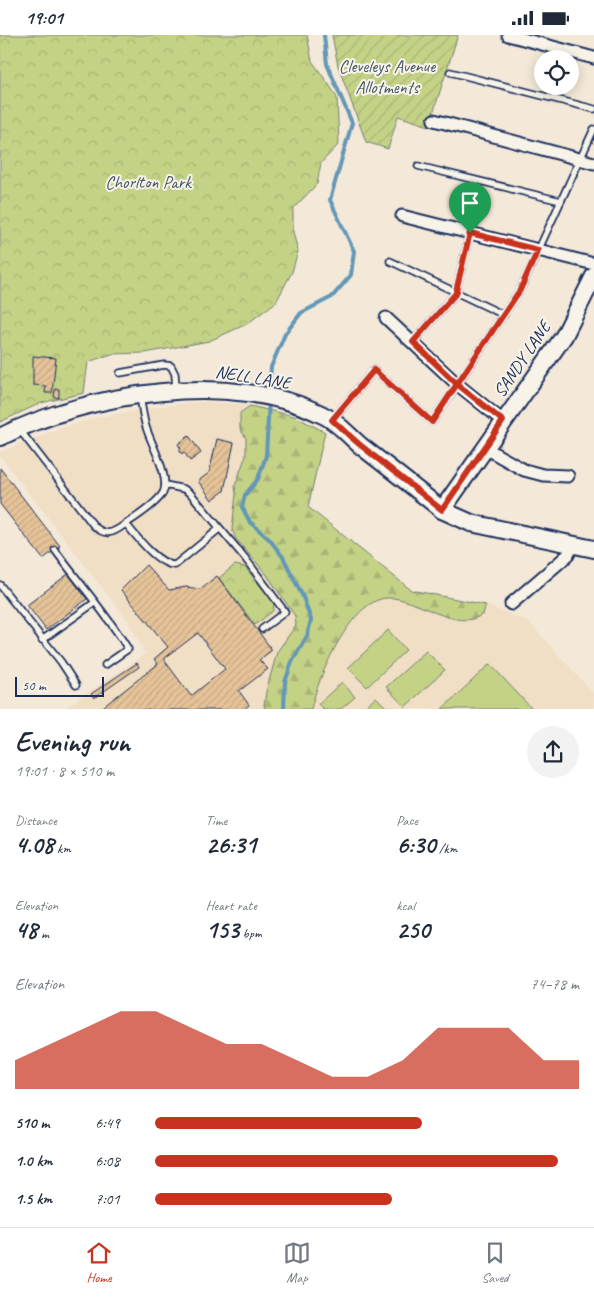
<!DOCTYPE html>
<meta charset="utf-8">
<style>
body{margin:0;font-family:Caveat,sans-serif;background:#f2f2f3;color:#1f2937;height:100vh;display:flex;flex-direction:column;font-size:19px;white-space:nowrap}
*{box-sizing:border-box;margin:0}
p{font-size:16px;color:#747a83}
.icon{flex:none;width:28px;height:28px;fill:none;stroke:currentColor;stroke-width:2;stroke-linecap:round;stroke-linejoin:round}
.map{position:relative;height:674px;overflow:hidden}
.details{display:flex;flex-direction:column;background:#fff;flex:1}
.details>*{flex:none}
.fabs{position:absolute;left:534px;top:15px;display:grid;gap:10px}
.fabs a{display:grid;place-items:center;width:45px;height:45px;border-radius:50%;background:#fff;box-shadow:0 2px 12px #0003;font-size:25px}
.scale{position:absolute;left:15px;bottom:12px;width:89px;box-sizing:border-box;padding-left:5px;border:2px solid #1b2f5e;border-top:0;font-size:14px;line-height:18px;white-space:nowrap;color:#1b2f5e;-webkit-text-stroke:4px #f7f3e8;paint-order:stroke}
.pin{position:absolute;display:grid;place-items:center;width:42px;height:42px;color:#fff;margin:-51px -21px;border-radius:50% 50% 50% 0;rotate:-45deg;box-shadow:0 0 5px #0007}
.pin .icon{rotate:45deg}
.round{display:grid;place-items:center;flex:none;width:52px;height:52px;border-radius:26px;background:#f2f2f3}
.headline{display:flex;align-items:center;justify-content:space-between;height:85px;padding:0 15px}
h1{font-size:28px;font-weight:600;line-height:38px}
.figures{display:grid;grid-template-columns:repeat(3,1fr);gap:8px;height:85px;padding:5px 15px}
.figures div{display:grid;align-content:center}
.figures b{font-size:25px;font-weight:600}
.figures small{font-size:14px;font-weight:400}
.figures p{font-size:14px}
.chart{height:140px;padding:10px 15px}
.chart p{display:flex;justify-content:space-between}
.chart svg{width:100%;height:90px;margin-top:5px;fill:#c8321e;opacity:.7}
ul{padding:0 15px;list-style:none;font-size:16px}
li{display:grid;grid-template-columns:80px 60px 1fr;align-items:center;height:38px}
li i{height:12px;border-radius:6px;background:#c8321e}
.status{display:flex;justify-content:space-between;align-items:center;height:35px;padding:0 25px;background:#fff;direction:ltr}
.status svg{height:14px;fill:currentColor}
.dock{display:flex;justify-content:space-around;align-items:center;height:70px;border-top:1px solid #e0e1e3;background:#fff;font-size:14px;color:#747a83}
.dock a{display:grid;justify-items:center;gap:2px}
.dock .active{color:#c8321e}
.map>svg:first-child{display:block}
.built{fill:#f0dec5}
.grass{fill:#c4d286;stroke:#708072}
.forest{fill:url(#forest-firs);stroke:#708072}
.park{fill:url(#park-crowns);stroke:#708072}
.garden{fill:url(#garden-furrows);stroke:#708072}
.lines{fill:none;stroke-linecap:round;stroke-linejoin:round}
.stream{stroke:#6397b8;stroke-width:4}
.building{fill:url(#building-hatch);stroke:#1b2f5e;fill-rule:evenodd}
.lane-casing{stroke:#1b2f5e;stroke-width:9}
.street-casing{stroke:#1b2f5e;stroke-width:15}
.secondary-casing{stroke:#1b2f5e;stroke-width:20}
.lane{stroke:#f7f3e8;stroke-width:5.5}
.street{stroke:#f7f3e8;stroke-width:11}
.secondary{stroke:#f7f3e8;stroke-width:16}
.route-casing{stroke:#fff;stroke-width:10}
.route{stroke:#c8321e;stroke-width:6}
.labels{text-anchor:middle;stroke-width:4;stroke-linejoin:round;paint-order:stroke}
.park-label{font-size:18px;fill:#455868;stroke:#f7f3e8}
.street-label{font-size:18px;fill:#1b2f5e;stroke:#f7f3e8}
</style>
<div class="status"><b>19:01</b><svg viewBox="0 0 49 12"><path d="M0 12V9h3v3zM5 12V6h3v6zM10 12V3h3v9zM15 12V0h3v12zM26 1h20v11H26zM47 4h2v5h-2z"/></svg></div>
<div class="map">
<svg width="594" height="675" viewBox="0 0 594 675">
<defs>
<pattern id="forest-firs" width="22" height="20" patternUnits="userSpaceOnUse" patternTransform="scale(1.25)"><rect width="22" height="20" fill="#c4d286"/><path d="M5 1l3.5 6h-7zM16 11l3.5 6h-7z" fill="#a8b576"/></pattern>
<pattern id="park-crowns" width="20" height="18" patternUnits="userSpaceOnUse" patternTransform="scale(1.25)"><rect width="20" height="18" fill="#c4d286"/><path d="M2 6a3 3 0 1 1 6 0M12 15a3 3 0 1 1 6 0" fill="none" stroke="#a8b576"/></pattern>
<pattern id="garden-furrows" width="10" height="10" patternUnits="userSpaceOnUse" patternTransform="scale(1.25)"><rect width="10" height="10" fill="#c4d286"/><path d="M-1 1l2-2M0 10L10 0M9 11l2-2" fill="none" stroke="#a8b576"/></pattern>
<pattern id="building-hatch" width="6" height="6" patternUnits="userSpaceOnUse" patternTransform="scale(1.25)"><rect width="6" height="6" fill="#e6c398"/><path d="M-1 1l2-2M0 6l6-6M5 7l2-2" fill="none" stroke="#c5a885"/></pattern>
</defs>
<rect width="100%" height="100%" fill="#f4e9d8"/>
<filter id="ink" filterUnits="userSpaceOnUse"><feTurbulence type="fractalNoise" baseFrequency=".02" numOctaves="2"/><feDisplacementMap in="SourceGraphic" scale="10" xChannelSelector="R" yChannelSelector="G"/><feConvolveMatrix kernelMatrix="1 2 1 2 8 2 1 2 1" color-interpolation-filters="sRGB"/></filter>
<g filter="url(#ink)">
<!-- built -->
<path class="built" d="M204 367 242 369 280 377 306 386 325 397 308 472 411 555 486 570 529 587 594 659V674H63L145 619 128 586 0 421V417L60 393 99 382 163 371Z"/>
<!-- grass -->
<g class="grass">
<path d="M388 595 406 615 367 652 348 633Z"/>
<path d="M426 616 445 635 405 672 386 652Z"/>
<path d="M490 629 532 674H442Z"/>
<path d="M342 647 355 662 341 674H323L318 669Z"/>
<path d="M376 662 388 674H363Z"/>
</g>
<!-- forest -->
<path class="forest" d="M250 371 294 381 325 397 308 472 411 555 486 570 483 579C456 599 416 561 387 563 350 565 318 643 311 674H265L264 670 266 657 277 617 296 590 295 581 267 540 236 504 232 494 236 459 235 451 246 420V403L240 394V378Z"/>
<!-- park -->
<g class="park">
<path d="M0 0H307L312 26 330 51 337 63 339 109 321 128 317 149 293 174V197L298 216 292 237 276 267 247 289 209 306 145 318 112 319 88 327 84 358 41 368 0 387Z"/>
<path d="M235 530 245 532 274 568 273 576 255 590 219 543Z"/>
</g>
<!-- garden -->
<path class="garden" d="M332 0H458L429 91 398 81 388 114 366 107 338 31Z"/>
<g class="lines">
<!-- stream -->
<g class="stream">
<path d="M269 358 271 332 285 299 301 278 332 262 351 240 354 216 330 165 352 88 327 29 324 0"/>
<path d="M269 365 266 421 258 444 245 460 242 472 250 487 270 505 283 522 303 562 311 585 307 601 292 627 285 647 284 675"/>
</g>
</g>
<!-- building -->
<g class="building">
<path d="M33 321 56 323 52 358H45L46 351 33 350Z"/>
<path d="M55 354H59V363L54 362Z"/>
<path d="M189 401 201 418 190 426 184 417 182 419 179 415 181 414 178 409Z"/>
<path d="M217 404 234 408 224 456 212 465 198 446 209 438Z"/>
<path d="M0 433 60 511 43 524 0 469Z"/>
<path d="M146 530 169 555 186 552 200 554 217 541 272 615 259 625 268 634 239 656 249 670 243 675H99L158 629 154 624 168 612 121 555ZM198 598 225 634 191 661 165 626V623Z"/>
<path d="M68 539 87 564 46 595 27 570Z"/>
<path d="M137 628 139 632 94 663 91 659Z"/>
</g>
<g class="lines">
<defs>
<g id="lane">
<path d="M450 37 594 74"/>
<path d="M418 131 561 166"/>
<path d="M390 226 504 280"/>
<path d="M456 256 470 198"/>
<path d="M413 307 457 257"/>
<path d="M120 338 164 330 171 331 175 339 176 354"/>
<path d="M333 384 374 335 432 387 520 255 594 94"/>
<path d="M19 394 94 491C105 501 112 499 124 490 135 483 156 469 163 458 171 443 151 409 146 392 143 382 142 372 140 362"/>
<path d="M165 450 184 454 191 459 245 523 285 577 262 594"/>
<path d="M126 489C136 501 158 530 175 530L219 494"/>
<path d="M55 515C79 548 107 579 128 614L105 630"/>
<path d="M0 550 61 627 76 650"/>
<path d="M42 605 94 568"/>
</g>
<g id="street">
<path d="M508 0 594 23"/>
<path d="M434 85 594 128"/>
<path d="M402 181 594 229"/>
<path d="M386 283 457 349 503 386"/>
<path d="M485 413 524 435 543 440 568 441"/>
<path d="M511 569 568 520 573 510"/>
</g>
<g id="secondary">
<path d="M0 402C88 358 232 334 323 380 338 387 349 401 361 411 388 432 415 453 442 475L471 488 594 514"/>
<path d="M442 475 564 301 594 241"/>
</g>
</defs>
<!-- lane casing -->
<use href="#lane" class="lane-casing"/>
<!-- street casing -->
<use href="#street" class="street-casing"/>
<!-- secondary casing -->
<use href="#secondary" class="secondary-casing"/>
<!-- lane -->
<use href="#lane" class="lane"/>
<!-- street -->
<use href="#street" class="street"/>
<!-- secondary -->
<use href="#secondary" class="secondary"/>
</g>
</g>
<g class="lines" filter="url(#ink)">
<defs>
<path id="route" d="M470 198 456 256 457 257 413 307 457 349 432 387 374 335 332 385 359 409 442 475 503 386 457 349 520 255 538 215 470 198"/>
</defs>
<!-- route casing -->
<use href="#route" class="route-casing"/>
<!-- route -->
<use href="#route" class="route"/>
</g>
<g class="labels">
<!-- park labels -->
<g class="park-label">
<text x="387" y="37">Cleveleys Avenue<tspan x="387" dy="21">Allotments</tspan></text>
<text x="148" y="153">Chorlton Park</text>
</g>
<!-- street labels -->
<g class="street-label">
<text transform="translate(522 324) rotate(-56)" y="6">SANDY LANE</text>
<text transform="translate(253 342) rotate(9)" y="6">NELL LANE</text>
</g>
</g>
</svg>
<div class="fabs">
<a><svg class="icon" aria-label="locate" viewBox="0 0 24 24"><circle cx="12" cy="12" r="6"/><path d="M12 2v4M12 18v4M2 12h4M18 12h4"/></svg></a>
</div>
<div class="scale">50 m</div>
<div class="pin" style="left:470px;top:198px;background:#1e9e55"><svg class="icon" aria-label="arrive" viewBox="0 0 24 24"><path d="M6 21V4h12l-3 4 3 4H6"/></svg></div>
</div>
<section class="details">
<div class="headline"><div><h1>Evening run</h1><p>19:01 · 8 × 510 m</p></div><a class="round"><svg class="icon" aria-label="share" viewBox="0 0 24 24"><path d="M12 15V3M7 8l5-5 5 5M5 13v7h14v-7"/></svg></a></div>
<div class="figures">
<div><p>Distance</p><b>4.08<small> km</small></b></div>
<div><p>Time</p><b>26:31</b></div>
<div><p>Pace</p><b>6:30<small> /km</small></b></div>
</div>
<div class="figures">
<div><p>Elevation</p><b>48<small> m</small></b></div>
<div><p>Heart rate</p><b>153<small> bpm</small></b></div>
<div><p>kcal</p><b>250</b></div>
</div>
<div class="chart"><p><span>Elevation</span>74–78 m</p>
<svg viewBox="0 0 160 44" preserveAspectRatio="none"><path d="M0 44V30L10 22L20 14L30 6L40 6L50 14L60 22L70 22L80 30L90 38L100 38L110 30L120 14L130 14L140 14L150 30L160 30V44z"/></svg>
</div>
<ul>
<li><b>510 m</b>6:49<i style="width:63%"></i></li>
<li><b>1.0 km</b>6:08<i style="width:95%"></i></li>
<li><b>1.5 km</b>7:01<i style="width:56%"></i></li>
</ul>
</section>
<nav class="dock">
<a class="active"><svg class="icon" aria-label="home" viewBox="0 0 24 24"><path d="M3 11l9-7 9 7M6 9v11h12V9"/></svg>Home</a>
<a><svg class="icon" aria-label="map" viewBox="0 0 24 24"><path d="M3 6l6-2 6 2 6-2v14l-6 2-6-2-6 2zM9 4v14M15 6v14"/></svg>Map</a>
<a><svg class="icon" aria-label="saved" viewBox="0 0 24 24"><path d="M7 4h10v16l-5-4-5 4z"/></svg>Saved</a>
</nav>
